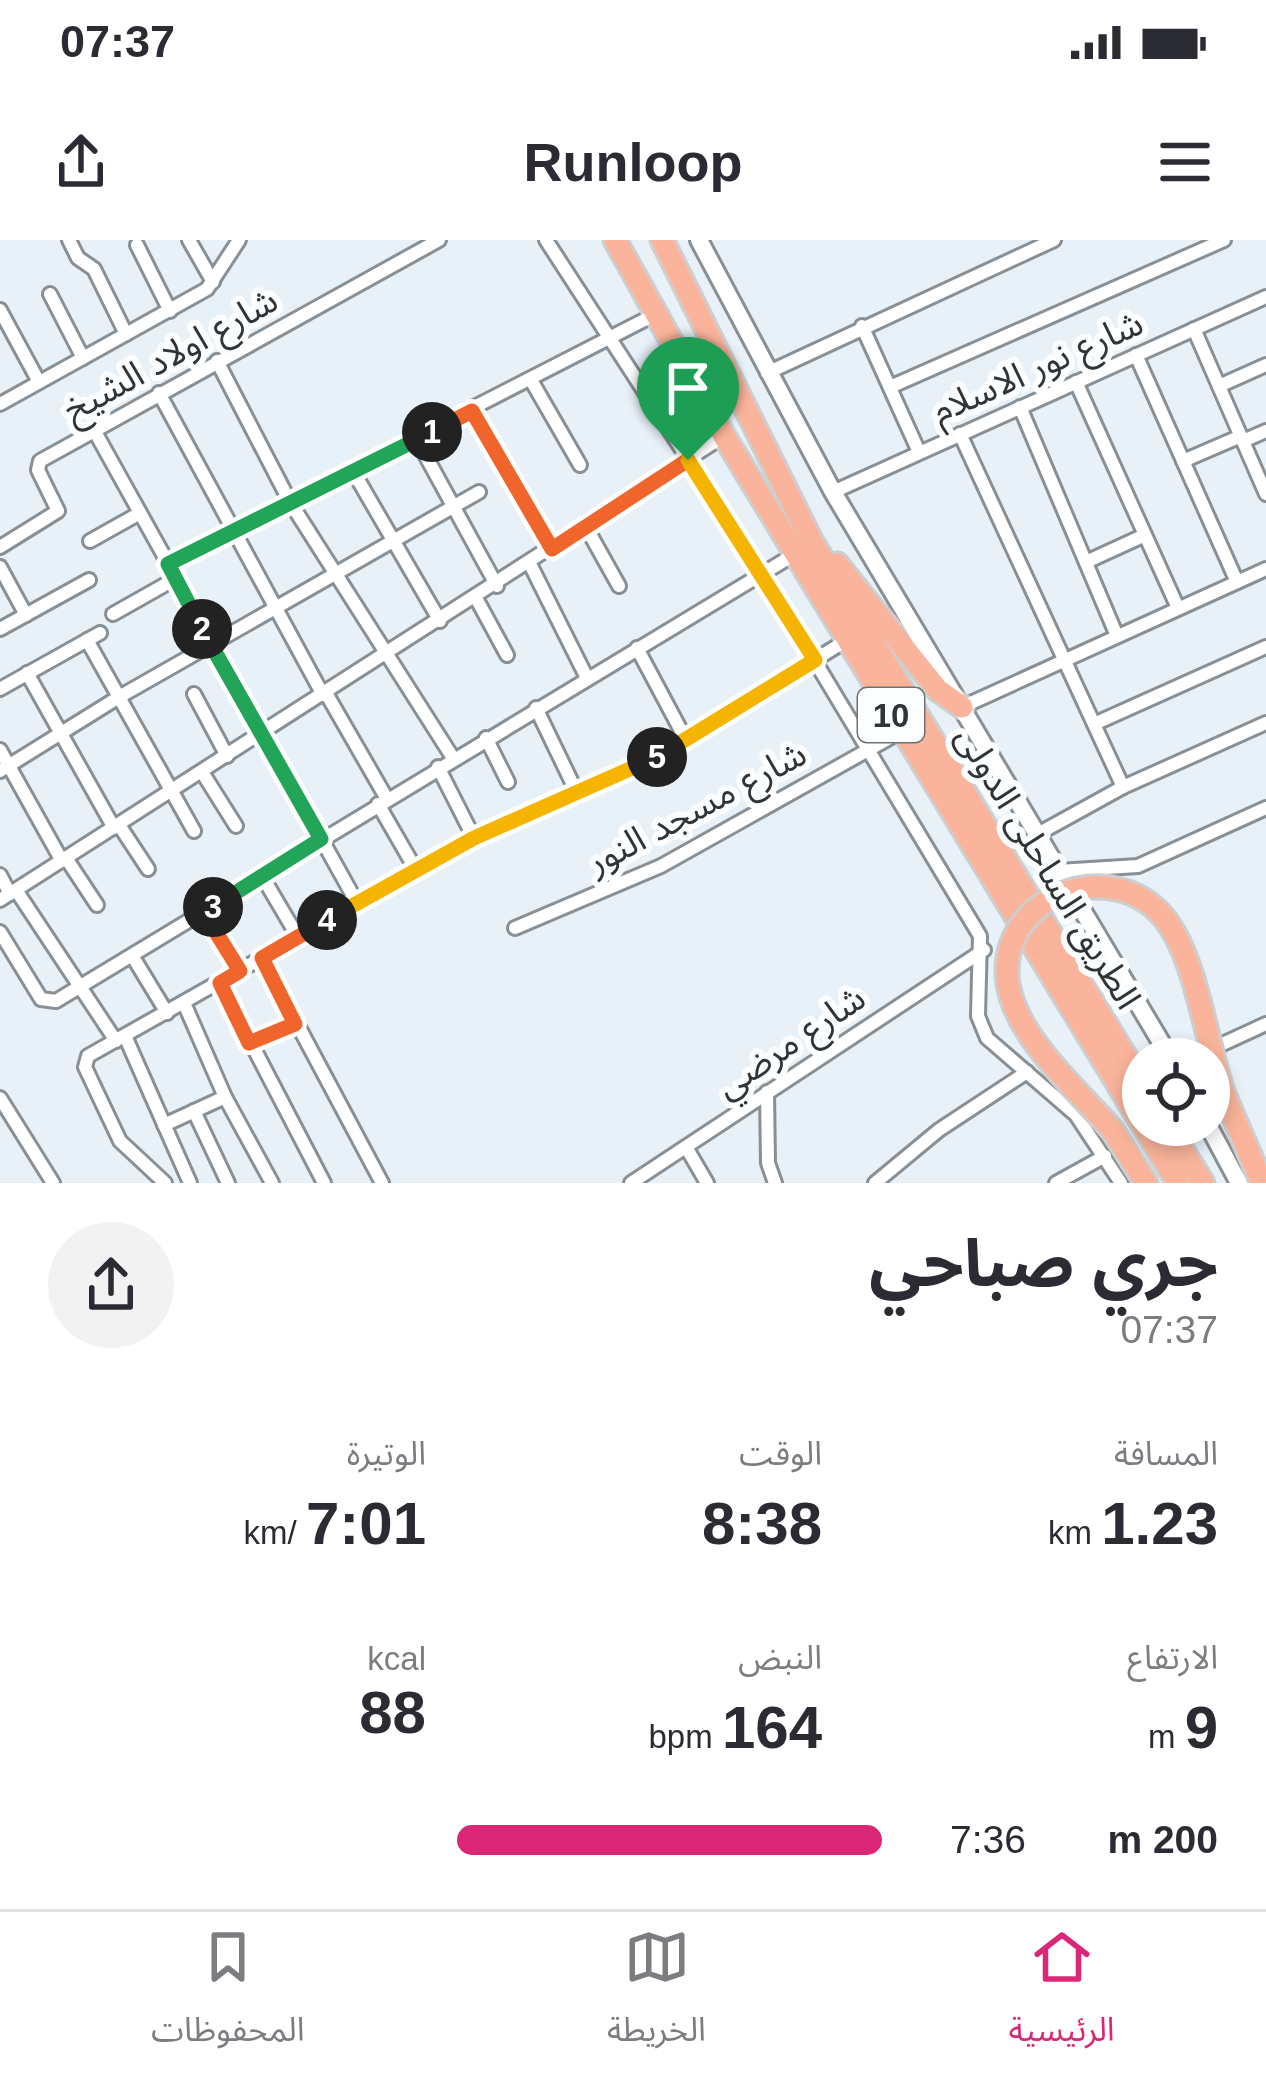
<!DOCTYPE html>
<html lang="ar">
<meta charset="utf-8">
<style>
body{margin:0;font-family:Helvetica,"Noto Sans Arabic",sans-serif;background:#f2f2f3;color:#2b2b33;direction:rtl;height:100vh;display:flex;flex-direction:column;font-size:45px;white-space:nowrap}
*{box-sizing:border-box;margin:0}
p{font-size:39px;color:#7c7c81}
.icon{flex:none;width:66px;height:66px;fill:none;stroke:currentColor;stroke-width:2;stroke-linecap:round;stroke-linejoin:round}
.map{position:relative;height:943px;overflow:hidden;direction:ltr}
.side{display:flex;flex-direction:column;background:#fff;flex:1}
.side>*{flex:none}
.tools{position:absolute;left:1122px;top:798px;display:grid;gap:24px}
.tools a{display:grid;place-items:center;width:108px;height:108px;border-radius:50%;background:#fff;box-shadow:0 6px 18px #0003;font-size:60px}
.pin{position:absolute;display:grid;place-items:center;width:102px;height:102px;color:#fff;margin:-123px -51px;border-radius:50% 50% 50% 0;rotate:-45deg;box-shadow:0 0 12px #0007}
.pin .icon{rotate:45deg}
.km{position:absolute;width:60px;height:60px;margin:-30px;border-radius:50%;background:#222;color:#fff;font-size:33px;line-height:60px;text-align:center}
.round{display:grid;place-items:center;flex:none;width:126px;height:126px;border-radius:63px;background:#f2f2f3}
.head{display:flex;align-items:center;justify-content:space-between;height:204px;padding:0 48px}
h1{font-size:66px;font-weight:700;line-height:90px}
.figures{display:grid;grid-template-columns:repeat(3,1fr);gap:18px;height:204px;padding:12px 48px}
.figures div{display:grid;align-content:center}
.figures b{font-size:60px;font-weight:700}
.figures small{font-size:33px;font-weight:400}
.figures p{font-size:33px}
ul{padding:0 48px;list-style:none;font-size:39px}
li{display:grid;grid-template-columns:192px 144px 1fr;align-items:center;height:90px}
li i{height:30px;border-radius:15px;background:#db2777}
.status{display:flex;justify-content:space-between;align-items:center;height:84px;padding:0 60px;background:#fff;direction:ltr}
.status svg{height:33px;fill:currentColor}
header{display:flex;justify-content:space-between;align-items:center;height:156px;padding:0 48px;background:#fff;font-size:54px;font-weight:700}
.tab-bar{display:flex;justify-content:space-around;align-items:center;height:168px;border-top:3px solid #e1e1e2;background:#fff;font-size:33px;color:#7c7c81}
.tab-bar a{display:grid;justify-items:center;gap:6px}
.tab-bar .active{color:#db2777}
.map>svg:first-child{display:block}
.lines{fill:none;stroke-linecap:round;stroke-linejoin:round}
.street-casing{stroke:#889096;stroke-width:18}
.secondary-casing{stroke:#889096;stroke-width:22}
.highway-casing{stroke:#cececf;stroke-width:27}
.street{stroke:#fff;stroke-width:12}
.secondary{stroke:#fff;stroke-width:16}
.highway{stroke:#fab49b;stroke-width:21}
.highway-bridge-casing{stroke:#cececf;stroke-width:27;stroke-linecap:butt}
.highway-bridge{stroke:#fab49b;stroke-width:21}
.split-1-casing{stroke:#fff;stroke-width:24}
.split-2-casing{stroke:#fff;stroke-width:24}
.split-3-casing{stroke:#fff;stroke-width:24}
.split-4-casing{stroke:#fff;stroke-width:24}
.split-5-casing{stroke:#fff;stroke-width:24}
.split-6-casing{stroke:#fff;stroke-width:24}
.split-1{stroke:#f0652b;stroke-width:15}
.split-2{stroke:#22a559;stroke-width:15}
.split-3{stroke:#22a559;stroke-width:15}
.split-4{stroke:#f0652b;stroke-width:15}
.split-5{stroke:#f5b400;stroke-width:15}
.split-6{stroke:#f5b400;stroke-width:15}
.labels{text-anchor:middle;stroke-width:12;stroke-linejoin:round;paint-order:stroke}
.shield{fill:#fbfdfe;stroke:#6e7073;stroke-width:3}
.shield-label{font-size:33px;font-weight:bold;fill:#313437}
.street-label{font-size:36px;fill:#313437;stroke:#fbfdfe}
</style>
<div class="status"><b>07:37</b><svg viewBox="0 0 49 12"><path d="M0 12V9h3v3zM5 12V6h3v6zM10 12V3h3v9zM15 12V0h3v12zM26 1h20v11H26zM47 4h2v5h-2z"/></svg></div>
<header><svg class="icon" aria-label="menu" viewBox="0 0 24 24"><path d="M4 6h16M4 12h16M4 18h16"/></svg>Runloop<svg class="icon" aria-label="share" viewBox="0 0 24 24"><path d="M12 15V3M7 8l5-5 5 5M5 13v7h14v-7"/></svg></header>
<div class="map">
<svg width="1266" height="943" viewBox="0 0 1266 943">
<rect width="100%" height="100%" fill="#e8f1f8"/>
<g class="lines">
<defs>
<g id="street">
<path d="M69 0 78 18 94 29 126 94"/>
<path d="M189 0 213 42"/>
<path d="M546 0 762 333 980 696 978 776 987 798 1076 875 1121 943"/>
<path d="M137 5 170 71"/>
<path d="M50 54 83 118"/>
<path d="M0 70 39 142"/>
<path d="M862 86 919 212"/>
<path d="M1194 89 1266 254"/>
<path d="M1136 115 1237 342"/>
<path d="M217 121 290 262 453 518"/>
<path d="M767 133 1054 0"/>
<path d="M531 140 580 225"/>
<path d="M1076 142 1178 368"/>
<path d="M1219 146 1266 125"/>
<path d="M890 147 1224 0"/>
<path d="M159 153 323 455"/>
<path d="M0 164 207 49 239 0"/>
<path d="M1020 167 1117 396"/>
<path d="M472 171 552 309"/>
<path d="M94 190 357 663"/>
<path d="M960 194 1123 547"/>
<path d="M417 200 497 346"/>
<path d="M1243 201 1266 191"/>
<path d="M1183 221 1241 196"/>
<path d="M353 231 440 381"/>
<path d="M833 252 1266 57"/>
<path d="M586 287 619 346"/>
<path d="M90 301 140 273"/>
<path d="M0 307 58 271 38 230 40 221 439 0"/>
<path d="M1086 322 1145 295"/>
<path d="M168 324 654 75"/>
<path d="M530 324 587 438"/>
<path d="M0 327 26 375"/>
<path d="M476 358 507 415"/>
<path d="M113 374 175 339"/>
<path d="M0 389 89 340"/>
<path d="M87 400 194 591"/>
<path d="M637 408 686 500"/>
<path d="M27 433 114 588"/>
<path d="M0 449 100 393"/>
<path d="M326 453 387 559"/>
<path d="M194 454 227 516"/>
<path d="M962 467 1266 329"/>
<path d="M536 468 578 555"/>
<path d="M1094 484 1266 407"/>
<path d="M486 498 508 542"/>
<path d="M0 510 62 621"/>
<path d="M438 527 474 598"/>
<path d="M0 531 119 457 479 252"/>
<path d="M202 532 236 586"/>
<path d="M378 564 416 630"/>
<path d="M119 585 148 629"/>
<path d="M1036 595 1123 547 1266 483"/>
<path d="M66 618 97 665"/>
<path d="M1058 631 1138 626 1266 568"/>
<path d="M0 635 10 654"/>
<path d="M262 636 298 697"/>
<path d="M16 650 116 801"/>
<path d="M0 660 724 196"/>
<path d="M204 673 240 731"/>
<path d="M515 688 661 626 902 491"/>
<path d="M0 692 41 759 56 761 795 314"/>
<path d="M133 717 167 773"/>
<path d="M262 718 382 943"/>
<path d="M220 743 324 943"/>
<path d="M184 763 225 857 272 943"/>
<path d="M125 796 190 943"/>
<path d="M249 803 295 784"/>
<path d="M1190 819 1266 784"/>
<path d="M767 852 768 923 775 943"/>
<path d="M0 858 53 943"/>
<path d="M194 871 228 943"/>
<path d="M164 885 225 857"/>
<path d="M686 907 707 943"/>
<path d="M165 943 120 901 85 827 88 816 474 598 668 510 847 400"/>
<path d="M631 943 984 710"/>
<path d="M875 943 939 890 1027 832"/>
<path d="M1056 943 1105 916"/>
</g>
<g id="secondary">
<path d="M699 0 833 252 1171 819"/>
<path d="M1208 885 1239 943"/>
</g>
<g id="highway">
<path d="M615 0 724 196 1178 943"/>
<path d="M662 0 812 302 1143 845"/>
<path d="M837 324 938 450 962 467"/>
<path d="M1223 852 1262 943"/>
<path d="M1167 885 1203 943"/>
<path d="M1113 891 1146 943"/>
</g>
</defs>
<!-- street casing -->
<use href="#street" class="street-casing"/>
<!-- secondary casing -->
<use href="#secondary" class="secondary-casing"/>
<!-- highway casing -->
<use href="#highway" class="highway-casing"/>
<!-- street -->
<use href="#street" class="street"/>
<!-- secondary -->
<use href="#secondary" class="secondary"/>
<!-- highway -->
<use href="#highway" class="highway"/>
<defs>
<path id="highway-bridge" d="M1113 891C1078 850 1017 799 1008 744 995 656 1113 613 1165 679 1196 718 1207 804 1223 852"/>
</defs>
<!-- highway-bridge casing -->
<use href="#highway-bridge" class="highway-bridge-casing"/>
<!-- highway-bridge -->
<use href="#highway-bridge" class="highway-bridge"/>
</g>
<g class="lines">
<defs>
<path id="split-1" d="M432 192 472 171 552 309 688 220"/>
<path id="split-2" d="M202 389 168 324 432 192"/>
<path id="split-3" d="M202 389 321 599 213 667"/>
<path id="split-4" d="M213 667 204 673 240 731 220 743 249 803 295 784 262 718 327 680"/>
<path id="split-5" d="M327 680 474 598 657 517"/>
<path id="split-6" d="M657 517 815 420 688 220"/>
</defs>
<!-- split-1 casing -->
<use href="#split-1" class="split-1-casing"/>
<!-- split-2 casing -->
<use href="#split-2" class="split-2-casing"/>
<!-- split-3 casing -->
<use href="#split-3" class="split-3-casing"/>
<!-- split-4 casing -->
<use href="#split-4" class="split-4-casing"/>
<!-- split-5 casing -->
<use href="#split-5" class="split-5-casing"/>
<!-- split-6 casing -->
<use href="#split-6" class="split-6-casing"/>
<!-- split-1 -->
<use href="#split-1" class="split-1"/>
<!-- split-2 -->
<use href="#split-2" class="split-2"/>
<!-- split-3 -->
<use href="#split-3" class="split-3"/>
<!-- split-4 -->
<use href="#split-4" class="split-4"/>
<!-- split-5 -->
<use href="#split-5" class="split-5"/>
<!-- split-6 -->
<use href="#split-6" class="split-6"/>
</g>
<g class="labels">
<!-- shield labels -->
<rect class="shield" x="858" y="448" width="66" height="54" rx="9"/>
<g class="shield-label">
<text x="891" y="487">10</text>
</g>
<!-- street labels -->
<g class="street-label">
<text transform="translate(170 114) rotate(-29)" y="13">شارع اولاد الشيخ</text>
<text transform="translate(1037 126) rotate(-24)" y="13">شارع نور الاسلام</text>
<text transform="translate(696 567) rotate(-28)" y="13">شارع مسجد النور</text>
<text transform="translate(1049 627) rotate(59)" y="13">الطريق الساحلى الدولى</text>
<text transform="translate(790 801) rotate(-34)" y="13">شارع مرضي</text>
</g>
</g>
</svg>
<div class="tools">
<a><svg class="icon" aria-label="locate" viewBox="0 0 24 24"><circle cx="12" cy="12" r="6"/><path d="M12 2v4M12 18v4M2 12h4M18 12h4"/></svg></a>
</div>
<div class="pin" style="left:688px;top:220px;background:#1e9e55"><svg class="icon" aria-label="arrive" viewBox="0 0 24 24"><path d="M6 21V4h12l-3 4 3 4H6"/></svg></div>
<b class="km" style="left:432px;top:192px">1</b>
<b class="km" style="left:202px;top:389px">2</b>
<b class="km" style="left:213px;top:667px">3</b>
<b class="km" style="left:327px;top:680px">4</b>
<b class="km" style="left:657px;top:517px">5</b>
</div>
<section class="side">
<div class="head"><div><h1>جري صباحي</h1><p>07:37</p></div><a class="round"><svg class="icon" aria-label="share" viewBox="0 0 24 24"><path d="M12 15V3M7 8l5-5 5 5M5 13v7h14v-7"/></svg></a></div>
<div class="figures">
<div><p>المسافة</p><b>1.23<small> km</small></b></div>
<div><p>الوقت</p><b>8:38</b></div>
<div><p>الوتيرة</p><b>7:01<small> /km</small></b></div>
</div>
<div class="figures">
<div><p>الارتفاع</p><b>9<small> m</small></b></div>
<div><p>النبض</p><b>164<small> bpm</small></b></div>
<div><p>kcal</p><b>88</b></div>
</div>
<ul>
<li><b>200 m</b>7:36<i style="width:51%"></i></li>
</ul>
</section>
<nav class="tab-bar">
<a class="active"><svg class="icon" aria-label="home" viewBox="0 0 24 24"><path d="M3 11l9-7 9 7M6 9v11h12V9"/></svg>الرئيسية</a>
<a><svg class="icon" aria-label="map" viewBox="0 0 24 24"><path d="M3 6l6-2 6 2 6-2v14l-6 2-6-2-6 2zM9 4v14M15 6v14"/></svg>الخريطة</a>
<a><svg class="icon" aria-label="saved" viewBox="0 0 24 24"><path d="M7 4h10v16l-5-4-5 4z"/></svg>المحفوظات</a>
</nav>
